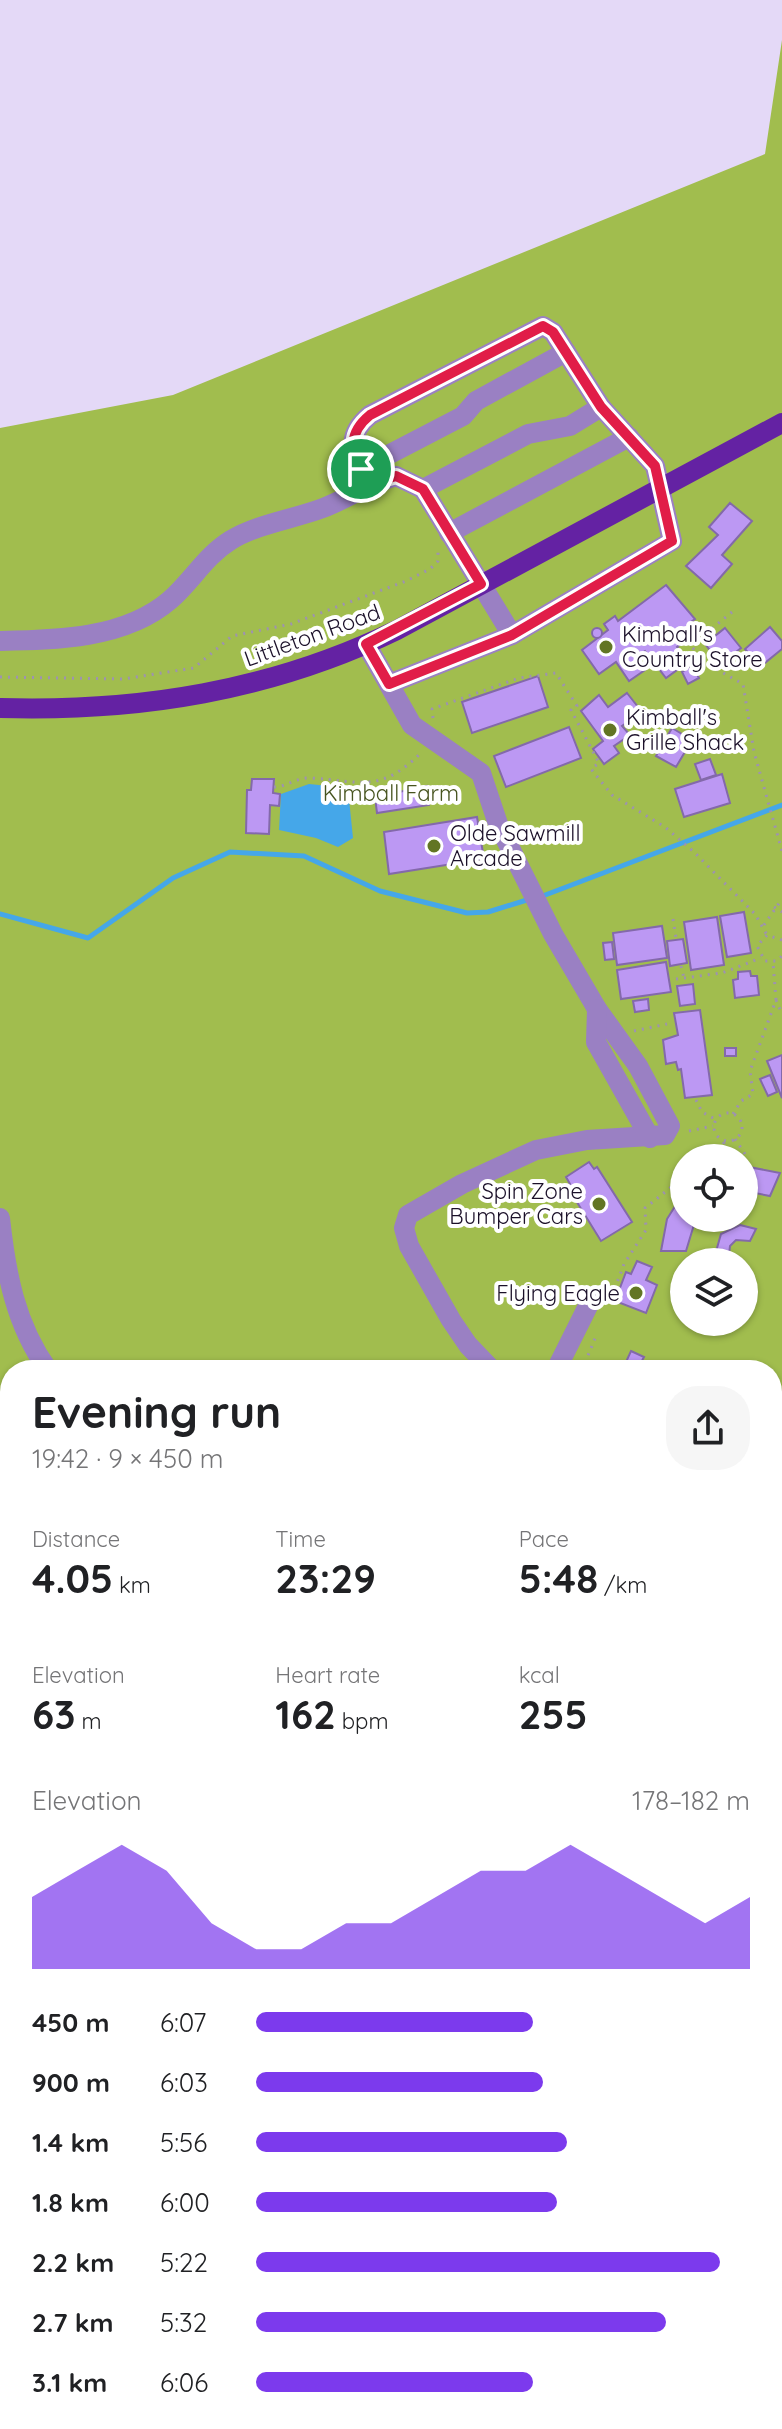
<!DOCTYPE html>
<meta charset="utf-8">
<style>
body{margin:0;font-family:Quicksand,sans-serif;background:#f6f6f6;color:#202124;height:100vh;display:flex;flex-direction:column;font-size:30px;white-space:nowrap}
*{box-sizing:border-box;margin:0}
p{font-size:26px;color:#757577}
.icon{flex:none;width:44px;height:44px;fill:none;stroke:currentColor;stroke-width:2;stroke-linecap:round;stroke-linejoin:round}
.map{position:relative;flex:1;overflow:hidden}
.details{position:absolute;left:0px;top:1360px;width:782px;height:1070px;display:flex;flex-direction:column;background:#fff;border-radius:32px 32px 0 0;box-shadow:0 2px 6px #0004}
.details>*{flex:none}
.controls{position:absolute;left:670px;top:1144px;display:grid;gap:16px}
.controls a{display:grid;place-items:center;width:88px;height:88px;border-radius:50%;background:#fff;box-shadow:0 2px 6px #0004;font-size:40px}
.pin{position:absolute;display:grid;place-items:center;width:68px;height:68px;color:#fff;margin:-34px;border:4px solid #fff;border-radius:50%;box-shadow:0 2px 8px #0007}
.round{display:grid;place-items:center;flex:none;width:84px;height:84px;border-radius:32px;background:#f6f6f6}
.summary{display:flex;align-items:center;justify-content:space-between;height:136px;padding:0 32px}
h1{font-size:44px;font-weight:700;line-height:60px}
.stats{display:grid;grid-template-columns:repeat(3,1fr);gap:12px;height:136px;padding:8px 32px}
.stats div{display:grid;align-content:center}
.stats b{font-size:40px;font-weight:700}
.stats small{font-size:22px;font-weight:400}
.stats p{font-size:22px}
.chart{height:224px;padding:16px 32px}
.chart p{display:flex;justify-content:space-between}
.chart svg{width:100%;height:144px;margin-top:8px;fill:#7c3aed;opacity:.7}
ul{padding:0 32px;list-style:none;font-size:26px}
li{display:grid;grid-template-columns:128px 96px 1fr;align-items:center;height:60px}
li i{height:20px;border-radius:10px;background:#7c3aed}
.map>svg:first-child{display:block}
.green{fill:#a1bd4e;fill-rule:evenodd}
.water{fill:#45a7e9}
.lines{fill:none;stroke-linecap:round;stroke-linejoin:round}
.stream{stroke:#45a7e9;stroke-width:5}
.building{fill:#bc98f3;stroke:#8369aa;stroke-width:2}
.path{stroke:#9e93af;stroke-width:3;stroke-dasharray:2 6;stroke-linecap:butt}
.minor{stroke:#9a80c3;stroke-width:20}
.major{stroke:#6422a3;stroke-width:20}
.route-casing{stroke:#fff;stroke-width:16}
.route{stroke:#e11d48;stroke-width:10}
.poi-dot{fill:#627524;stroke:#fff;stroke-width:3}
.labels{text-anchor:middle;stroke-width:8;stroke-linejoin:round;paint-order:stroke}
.poi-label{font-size:22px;fill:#1b1029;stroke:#fff;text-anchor:start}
.street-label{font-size:22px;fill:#1b1029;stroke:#fff}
.park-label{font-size:22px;fill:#47541f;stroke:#fff}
</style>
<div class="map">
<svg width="782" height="2429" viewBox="0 0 782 2429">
<rect width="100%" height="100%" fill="#e4d9f7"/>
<!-- green -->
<path class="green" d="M782 40V1797L772 1801V1370H10V1457L0 1404V428L173 395 765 154ZM684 1158H744V1218H684ZM684 1262H744V1322H684Z"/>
<!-- water -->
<path class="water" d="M309 784 329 786 349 799 353 838 338 847 316 838 279 830 281 794Z"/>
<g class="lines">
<!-- stream -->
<g class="stream">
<path d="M540 897 782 805"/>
<path d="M0 914 88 938 173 878 230 852 304 856 380 891 467 913 488 912 530 899"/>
</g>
</g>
<!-- building -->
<g class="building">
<path d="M730 503 752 521 722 555 732 564 711 588 686 566 718 535 709 527Z"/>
<path d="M666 585 695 619 688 624 694 634 677 647 688 662 666 678 645 651 636 657 645 670 629 681 616 662 599 674 582 650 608 630 604 624 615 616 618 621Z"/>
<path d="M770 627 782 641V649L760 667 745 649Z"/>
<path d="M725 628 741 648 721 664 705 644Z"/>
<circle cx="597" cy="633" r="5"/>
<path d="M692 666 699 678 688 684 682 672Z"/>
<path d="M538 676 548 707 472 733 462 702Z"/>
<path d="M627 693 642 712 622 726 630 735 614 746 619 753 604 764 593 749 603 741 581 711 599 695 608 707Z"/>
<path d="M569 727 581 758 506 787 494 756Z"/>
<path d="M672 728 692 740 676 767 656 756Z"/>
<path d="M710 759 716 775 701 780 695 764Z"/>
<path d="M722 774 730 803 684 817 675 789Z"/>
<path d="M252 779H274L273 793 280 794 279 806 270 805 269 834 246 833 247 790H251Z"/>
<path d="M427 786 429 805 377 813 375 797Z"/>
<path d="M477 817 484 859 389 874 384 832Z"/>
<path d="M744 912 751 953 727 957 720 916Z"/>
<path d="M717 917 724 965 691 970 684 922Z"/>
<path d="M662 926 667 958 617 965 613 933Z"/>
<path d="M683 939 687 963 670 966 667 941Z"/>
<path d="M612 942 614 959 605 960 603 943Z"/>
<path d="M666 962 671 992 621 999 617 970Z"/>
<path d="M750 971 751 976H757L759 995 735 998 733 980 738 979V972Z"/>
<path d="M693 984 695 1004 680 1006 677 986Z"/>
<path d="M648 999 649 1010 635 1012 633 1001Z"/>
<path d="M700 1010 712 1095 685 1098 681 1069 678 1070 676 1062 666 1064 663 1040 678 1035 674 1013Z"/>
<rect x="725" y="1048" width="11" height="8"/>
<path d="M782 1055V1098L767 1061Z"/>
<path d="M770 1075 777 1092 768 1096 760 1079Z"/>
<path d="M589 1162 594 1169 597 1167 632 1222 601 1241 567 1186 570 1184 566 1177Z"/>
<path d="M744 1166 780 1173 770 1196 744 1191Z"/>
<path d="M684 1192V1218H696L686 1251H661L667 1219Z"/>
<path d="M740 1225 756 1229 750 1241 736 1240 730 1246 729 1255H715L721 1234Z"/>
<path d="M637 1261 652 1267 646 1280 657 1285 646 1313 615 1301 626 1272 631 1274Z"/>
<path d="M631 1351 644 1357 638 1368 626 1362Z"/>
</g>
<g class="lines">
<!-- path -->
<g class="path">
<path d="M732 612 691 646 707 664 743 684 754 752 782 851"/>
<path d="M0 677 123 679 194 668 232 636 291 624 406 581 430 569 438 561V551"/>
<path d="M433 718 432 709 519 678 556 673 577 706 571 710 599 763 591 769 612 795 665 827 694 852 755 914 767 935"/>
<path d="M274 787C286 787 298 777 310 778 361 781 379 794 421 753"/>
<path d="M774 907 782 912"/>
<path d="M673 919 676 938"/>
<path d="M764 925 782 899"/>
<path d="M782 940 767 935 757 946 765 961H776L782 956"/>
<path d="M681 966 684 978"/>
<path d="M676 979 722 973 761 958"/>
<path d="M776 1000 782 1014"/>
<path d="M634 1031 667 1024"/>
<path d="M696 1100 702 1112 715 1119"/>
<circle cx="728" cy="1127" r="14"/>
<path d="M733 1114 741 1101 753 1094 750 1071 776 1000 773 962"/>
<path d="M689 1131 713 1126"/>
<path d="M735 1139 747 1157"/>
<path d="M718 1158 723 1153 724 1141"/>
<path d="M612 1296 624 1264 646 1230 645 1208 684 1177"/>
<path d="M582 1370 596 1336"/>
</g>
<!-- minor -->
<g class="minor">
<path d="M601 407 655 466 672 541 512 635 423 489 528 434 570 426Z"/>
<path d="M361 469 463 416 476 401 566 352"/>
<path d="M366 485C356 456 342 438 370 415L543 326 553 332 601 407"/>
<path d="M449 533 629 437"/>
<path d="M0 641C55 640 125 639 170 600 192 581 205 556 231 540 257 524 294 519 323 508 349 498 367 484 396 476L423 489"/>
<path d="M366 644 412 725 481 773 498 824 553 934 597 1009 638 1066 670 1126 665 1135 587 1140 536 1150 462 1184 408 1215 404 1228 409 1246 451 1320 468 1345 492 1370"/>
<path d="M389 684 512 635"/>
<path d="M597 1009 596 1042 650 1138"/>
<path d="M0 1218C6 1273 15 1324 48 1370"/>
<path d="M556 1370 593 1296"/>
<path d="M0 2377 10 2376"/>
</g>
<!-- major -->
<path class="major" d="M0 708C139 712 271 691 397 630L782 423"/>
</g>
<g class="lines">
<defs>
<path id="route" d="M543 326 553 332 601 407 655 466 672 541 512 635 389 684 366 644 481 584 423 489 396 476 366 485C356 456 342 438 370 415Z"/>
</defs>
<!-- route casing -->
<use href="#route" class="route-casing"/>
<!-- route -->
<use href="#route" class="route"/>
</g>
<!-- markers -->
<g class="poi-dot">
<circle cx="606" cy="647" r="8"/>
<circle cx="610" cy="730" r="8"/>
<circle cx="434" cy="846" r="8"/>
<circle cx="599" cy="1204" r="8"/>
<circle cx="636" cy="1293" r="8"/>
</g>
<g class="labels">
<!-- poi labels -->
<g class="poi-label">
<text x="622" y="642">Kimball's<tspan x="622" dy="25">Country Store</tspan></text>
<text x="626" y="725">Kimball's<tspan x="626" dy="25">Grille Shack</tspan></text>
<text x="450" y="841">Olde Sawmill<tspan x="450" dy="25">Arcade</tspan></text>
<text x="583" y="1199" text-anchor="end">Spin Zone<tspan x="583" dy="25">Bumper Cars</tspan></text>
<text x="620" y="1301" text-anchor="end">Flying Eagle</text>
</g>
<!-- street labels -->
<g class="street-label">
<text transform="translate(312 635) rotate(-20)" y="8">Littleton Road</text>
</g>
<!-- park labels -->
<g class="park-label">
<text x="391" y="801">Kimball Farm</text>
</g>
</g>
</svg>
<div class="controls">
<a><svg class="icon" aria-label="locate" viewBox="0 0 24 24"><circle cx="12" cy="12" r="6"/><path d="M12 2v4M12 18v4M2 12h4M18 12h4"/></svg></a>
<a><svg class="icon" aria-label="layers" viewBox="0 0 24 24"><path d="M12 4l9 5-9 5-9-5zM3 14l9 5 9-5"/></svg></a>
</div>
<div class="pin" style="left:361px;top:469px;background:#1e9e55"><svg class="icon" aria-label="arrive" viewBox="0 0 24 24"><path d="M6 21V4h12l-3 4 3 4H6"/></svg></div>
<section class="details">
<div class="summary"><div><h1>Evening run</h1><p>19:42 · 9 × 450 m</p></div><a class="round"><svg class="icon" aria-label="share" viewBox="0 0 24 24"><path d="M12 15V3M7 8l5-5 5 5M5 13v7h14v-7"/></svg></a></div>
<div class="stats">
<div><p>Distance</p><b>4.05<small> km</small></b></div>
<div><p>Time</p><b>23:29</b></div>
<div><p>Pace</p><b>5:48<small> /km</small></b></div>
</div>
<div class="stats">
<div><p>Elevation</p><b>63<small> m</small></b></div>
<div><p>Heart rate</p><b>162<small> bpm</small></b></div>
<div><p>kcal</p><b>255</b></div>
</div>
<div class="chart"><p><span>Elevation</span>178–182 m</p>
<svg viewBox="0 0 160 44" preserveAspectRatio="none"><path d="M0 44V22L10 14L20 6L30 14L40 30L50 38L60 38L70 30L80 30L90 22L100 14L110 14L120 6L130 14L140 22L150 30L160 22V44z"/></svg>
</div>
<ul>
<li><b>450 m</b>6:07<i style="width:56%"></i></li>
<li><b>900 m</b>6:03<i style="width:58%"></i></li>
<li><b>1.4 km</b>5:56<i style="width:63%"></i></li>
<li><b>1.8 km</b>6:00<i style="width:61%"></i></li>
<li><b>2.2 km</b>5:22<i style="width:94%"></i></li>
<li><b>2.7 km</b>5:32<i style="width:83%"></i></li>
<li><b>3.1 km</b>6:06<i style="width:56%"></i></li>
</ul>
</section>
</div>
